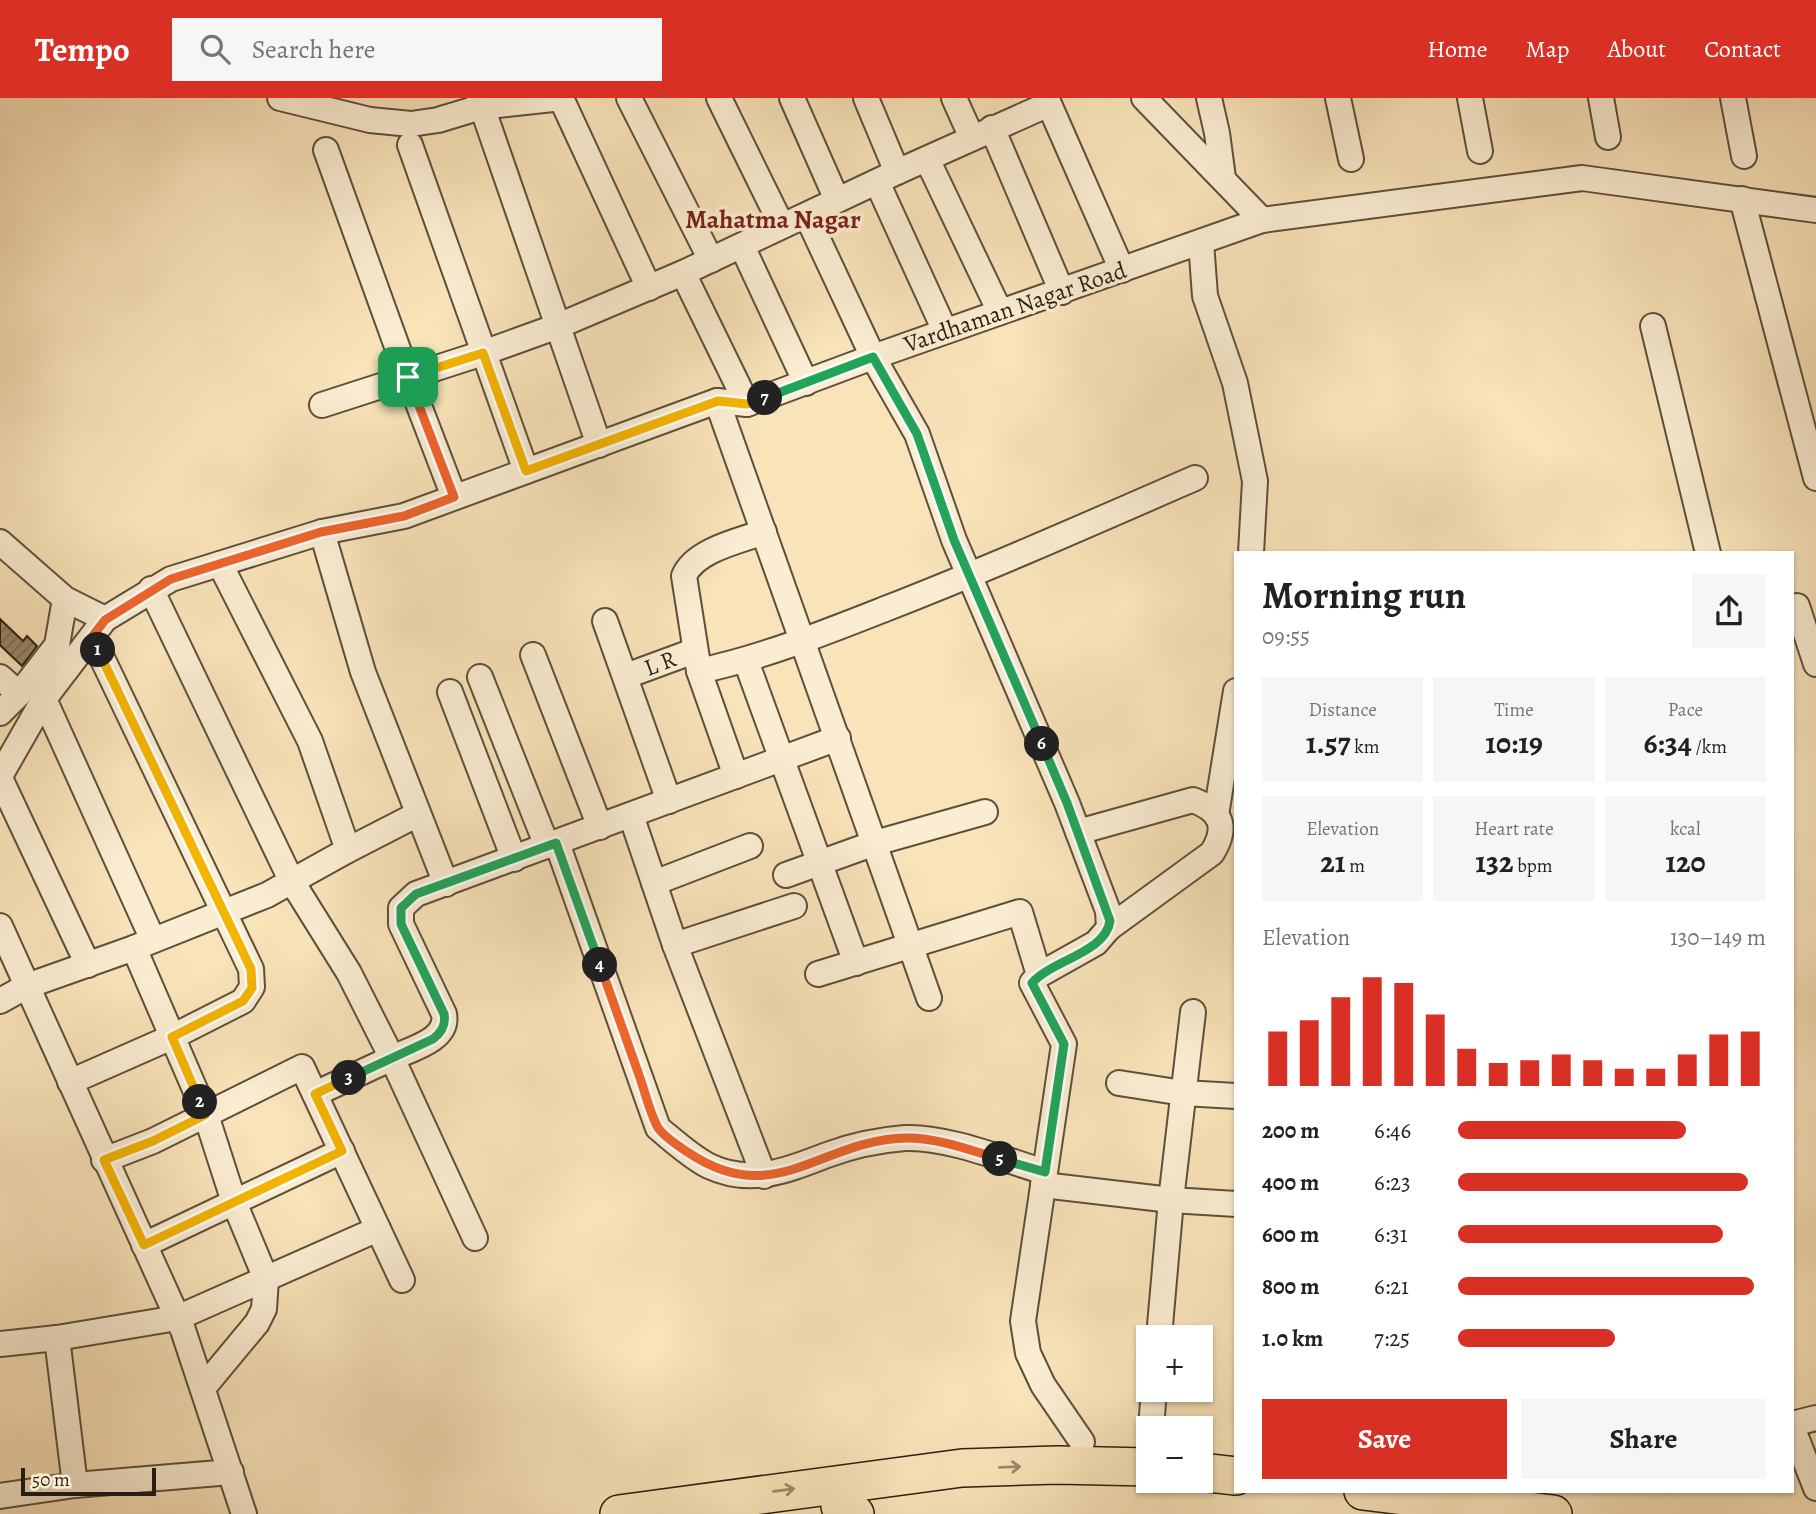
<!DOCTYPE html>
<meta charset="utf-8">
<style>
body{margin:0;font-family:Alegreya,serif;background:#f6f6f6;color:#202124;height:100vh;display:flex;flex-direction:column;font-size:26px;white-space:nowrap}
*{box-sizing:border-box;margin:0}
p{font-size:23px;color:#757577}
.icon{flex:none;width:38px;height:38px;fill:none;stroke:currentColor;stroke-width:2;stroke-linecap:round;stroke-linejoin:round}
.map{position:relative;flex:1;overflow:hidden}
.drawer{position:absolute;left:1234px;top:453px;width:560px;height:942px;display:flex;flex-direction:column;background:#fff;border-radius:0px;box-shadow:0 2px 5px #0004}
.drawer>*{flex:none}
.tools{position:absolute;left:1136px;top:1227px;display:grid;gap:14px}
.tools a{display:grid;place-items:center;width:77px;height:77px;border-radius:0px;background:#fff;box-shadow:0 2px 5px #0004;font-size:35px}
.scale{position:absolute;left:21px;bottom:18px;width:135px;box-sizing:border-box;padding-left:7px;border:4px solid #291e13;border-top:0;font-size:19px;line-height:24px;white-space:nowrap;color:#291e13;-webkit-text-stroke:5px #fbedd2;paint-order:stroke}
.pin{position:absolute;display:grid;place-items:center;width:60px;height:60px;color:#fff;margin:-30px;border-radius:14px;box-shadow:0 4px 10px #0006}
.km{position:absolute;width:35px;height:35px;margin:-18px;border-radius:50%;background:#222;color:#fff;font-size:19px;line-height:35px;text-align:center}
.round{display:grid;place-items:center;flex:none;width:74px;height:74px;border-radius:0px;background:#f6f6f6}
.overview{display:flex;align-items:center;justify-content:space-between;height:119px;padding:0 28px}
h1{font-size:38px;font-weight:700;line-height:52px}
.stats{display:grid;grid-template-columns:repeat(3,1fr);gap:10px;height:119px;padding:7px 28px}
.stats div{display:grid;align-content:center;border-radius:0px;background:#f6f6f6;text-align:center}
.stats b{font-size:30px;font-weight:700}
.stats small{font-size:19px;font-weight:400}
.stats p{font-size:19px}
.chart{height:196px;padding:14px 28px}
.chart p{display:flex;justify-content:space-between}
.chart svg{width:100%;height:126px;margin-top:7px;stroke:#d93025;stroke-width:6}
.cta{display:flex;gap:14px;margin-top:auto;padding:14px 28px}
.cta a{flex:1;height:80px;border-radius:0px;background:#d93025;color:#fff;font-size:28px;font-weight:700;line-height:80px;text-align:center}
.cta a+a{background:#f6f6f6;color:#202124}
ul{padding:0 28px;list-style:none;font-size:23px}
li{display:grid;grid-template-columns:112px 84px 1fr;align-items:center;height:52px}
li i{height:18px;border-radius:9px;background:#d93025}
header{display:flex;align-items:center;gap:42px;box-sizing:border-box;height:98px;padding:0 35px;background:#d93025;color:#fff}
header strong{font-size:33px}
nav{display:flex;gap:38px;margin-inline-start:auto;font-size:24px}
.search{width:490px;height:63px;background:#f6f6f6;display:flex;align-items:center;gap:18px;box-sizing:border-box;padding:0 24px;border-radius:0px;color:#757577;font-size:26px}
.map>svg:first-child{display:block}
.building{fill:url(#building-hatch);stroke:#291e13;stroke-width:2}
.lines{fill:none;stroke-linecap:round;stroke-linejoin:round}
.minor-casing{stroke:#5d4f3c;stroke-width:28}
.highway-casing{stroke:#291e13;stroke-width:40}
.minor{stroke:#fbedd2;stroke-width:24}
.highway{stroke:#f9e3b9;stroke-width:37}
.oneway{stroke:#9b8a6e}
.split-1-casing{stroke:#fff;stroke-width:14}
.split-2-casing{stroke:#fff;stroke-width:14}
.split-3-casing{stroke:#fff;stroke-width:14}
.split-4-casing{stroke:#fff;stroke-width:14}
.split-5-casing{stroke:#fff;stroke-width:14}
.split-6-casing{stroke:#fff;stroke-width:14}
.split-7-casing{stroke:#fff;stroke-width:14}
.split-8-casing{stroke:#fff;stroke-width:14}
.split-1{stroke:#f0652b;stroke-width:9}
.split-2{stroke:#f5b400;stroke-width:9}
.split-3{stroke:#f5b400;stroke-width:9}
.split-4{stroke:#22a559;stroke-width:9}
.split-5{stroke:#f0652b;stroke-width:9}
.split-6{stroke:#22a559;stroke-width:9}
.split-7{stroke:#22a559;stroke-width:9}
.split-8{stroke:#f5b400;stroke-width:9}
.labels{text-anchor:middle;stroke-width:7;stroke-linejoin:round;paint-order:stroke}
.street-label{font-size:24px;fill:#291e13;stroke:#fbedd2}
.neighbourhood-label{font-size:26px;font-weight:bold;fill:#7a1f14;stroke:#fbedd2}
</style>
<header>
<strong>Tempo</strong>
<div class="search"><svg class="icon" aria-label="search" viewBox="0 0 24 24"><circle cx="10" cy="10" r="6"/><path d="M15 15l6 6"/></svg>Search here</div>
<nav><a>Home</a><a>Map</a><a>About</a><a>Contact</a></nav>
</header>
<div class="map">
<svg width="1816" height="1416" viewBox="0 0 1816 1416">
<defs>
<pattern id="building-hatch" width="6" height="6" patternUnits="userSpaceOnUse" patternTransform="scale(1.75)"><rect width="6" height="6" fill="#958469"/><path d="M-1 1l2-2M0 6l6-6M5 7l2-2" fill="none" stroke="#7a6b55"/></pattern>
</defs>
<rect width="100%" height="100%" fill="#f9e3b9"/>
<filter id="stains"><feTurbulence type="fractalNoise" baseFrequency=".00286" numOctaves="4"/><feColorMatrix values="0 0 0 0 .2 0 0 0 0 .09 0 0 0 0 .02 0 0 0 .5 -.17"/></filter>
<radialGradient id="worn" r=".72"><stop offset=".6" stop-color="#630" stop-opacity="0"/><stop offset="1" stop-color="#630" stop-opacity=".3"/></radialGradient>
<!-- building -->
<path class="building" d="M0 521 23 543 27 538 37 548 22 568 0 547Z"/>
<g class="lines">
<defs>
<g id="minor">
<path d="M280 0 370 22 411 26 438 22 481 9 562 0"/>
<path d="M479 0 599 347"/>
<path d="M561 0 649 190"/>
<path d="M629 0 711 162"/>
<path d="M719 0 782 128"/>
<path d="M792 0 837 102"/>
<path d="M866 0 897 74"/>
<path d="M954 0 972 40"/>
<path d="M1144 0 1262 122"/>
<path d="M1209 0 1217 35 1223 80"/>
<path d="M1338 0 1351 61"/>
<path d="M1470 0 1480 53"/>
<path d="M1601 0 1608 39"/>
<path d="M1733 0 1744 58"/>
<path d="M992 30 1062 194"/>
<path d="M410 47 526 373"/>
<path d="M326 52 408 279 454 399"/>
<path d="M927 61 1000 214"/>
<path d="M877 84 945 233"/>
<path d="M1742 101 1816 380"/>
<path d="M807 118 873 259 917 336 954 442 1067 705 1108 813 1109 830 1096 845 1039 877"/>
<path d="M1201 144 1205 198 1235 285 1255 383 1251 455"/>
<path d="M742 148 806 285"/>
<path d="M683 175 747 306"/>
<path d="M1653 228 1708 455"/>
<path d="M717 303 929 900"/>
<path d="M322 307 483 255 558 228 683 175 897 74 1049 6 1122 172"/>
<path d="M322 434 363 574 446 786"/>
<path d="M0 444 65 501 105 521"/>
<path d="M220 466 310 643 348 752"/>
<path d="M151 491 291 782 349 875 392 960 315 996"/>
<path d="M1797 508 1816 566"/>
<path d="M605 523 669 703"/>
<path d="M533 557 600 729"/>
<path d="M746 563 856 865"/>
<path d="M699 573C764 559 824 535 885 511 990 470 1092 425 1195 380"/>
<path d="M626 578 694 553"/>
<path d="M0 579 19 596"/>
<path d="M480 579 547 748"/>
<path d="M450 594 514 761"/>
<path d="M44 601 153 842"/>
<path d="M0 615 19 596 57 547 65 501"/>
<path d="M0 678 44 601 105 521 171 481 322 434 404 418 717 303 747 306 873 259 1262 122 1582 80 1816 112"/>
<path d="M736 678 699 573 684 478C695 452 739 443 764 434"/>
<path d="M0 680 88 867"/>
<path d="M631 717 675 847 764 1078"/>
<path d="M1216 717 1236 593"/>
<path d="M1078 734 1193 702C1222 713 1228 729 1212 755L1109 830"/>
<path d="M557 745 658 1030C674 1043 691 1059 709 1068 751 1088 788 1072 827 1057 851 1048 879 1042 905 1040 946 1038 1005 1062 1045 1074"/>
<path d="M786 777 875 745 985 714"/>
<path d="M654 785 750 748"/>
<path d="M0 828 183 1232 244 1416"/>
<path d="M675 847 794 808"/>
<path d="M134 850 206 1017 234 1104 266 1181 264 1211 257 1225 203 1290"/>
<path d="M818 876 1020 814 1039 877 1032 885 1064 946 1023 1223 1028 1255 1043 1287 1082 1344"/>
<path d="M0 903 27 888 134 850 267 797 348 752 418 716"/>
<path d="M70 984 172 939 243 903 252 889 251 871 92 539"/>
<path d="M1119 985 1183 995 1236 998"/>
<path d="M104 1062 153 1043 302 969 402 1182"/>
<path d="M1043 1087 1171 1102 1236 1106"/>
<path d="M475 1140 392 960C411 951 449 942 444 916L401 826V810L416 796 838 640"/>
<path d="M144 1147 342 1053"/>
<path d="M1159 1239 1171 1102 1193 914"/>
<path d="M0 1246 57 1240 177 1220 378 1131"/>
<path d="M1792 1326 1816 1320"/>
<path d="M1792 1329 1816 1390"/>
<path d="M1151 1330 1154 1292"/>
<path d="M75 1387 231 1374"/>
<path d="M0 1398 75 1387 57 1240"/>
</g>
<g id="highway">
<path d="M1200 1374 1236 1378"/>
<path d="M1363 1393 1553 1416"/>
<path d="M840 1408 855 1416"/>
<path d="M619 1416 962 1370 1057 1367 1148 1369"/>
</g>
</defs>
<!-- minor casing -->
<use href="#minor" class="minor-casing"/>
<!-- highway casing -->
<use href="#highway" class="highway-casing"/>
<!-- minor -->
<use href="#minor" class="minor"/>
<!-- highway -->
<use href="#highway" class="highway"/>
</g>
<!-- one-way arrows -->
<defs><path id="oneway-shaft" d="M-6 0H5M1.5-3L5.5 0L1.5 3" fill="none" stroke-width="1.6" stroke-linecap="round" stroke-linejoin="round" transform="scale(1.75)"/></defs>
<g class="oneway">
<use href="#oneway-shaft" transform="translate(1010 1369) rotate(-2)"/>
<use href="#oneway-shaft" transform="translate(784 1392) rotate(-8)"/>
</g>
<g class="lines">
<defs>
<path id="split-1" d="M98 552 92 539 105 522 171 481 321 434 404 418 454 399 408 279"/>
<path id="split-2" d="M98 552 251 871 252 890 243 903 172 939 200 1004"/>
<path id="split-3" d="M200 1004 205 1017 153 1043 104 1062 144 1147 342 1053 315 996 349 980"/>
<path id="split-4" d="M349 980 433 941C442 934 446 927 444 916L401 826V810L416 796 556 745 600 867"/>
<path id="split-5" d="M600 867C613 904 626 941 639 977 645 994 649 1012 657 1028 662 1038 680 1049 689 1055 776 1113 821 1041 907 1040 939 1040 970 1052 1000 1061"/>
<path id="split-6" d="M1000 1061 1045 1074 1064 946 1032 885C1052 862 1105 855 1110 823L1067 705 1042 646"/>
<path id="split-7" d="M765 300 873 259 917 336 954 442 1042 646"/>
<path id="split-8" d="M408 279 483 255 526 373 718 303 747 306 765 300"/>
</defs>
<!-- split-1 casing -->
<use href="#split-1" class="split-1-casing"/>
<!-- split-2 casing -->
<use href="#split-2" class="split-2-casing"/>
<!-- split-3 casing -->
<use href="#split-3" class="split-3-casing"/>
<!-- split-4 casing -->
<use href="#split-4" class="split-4-casing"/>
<!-- split-5 casing -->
<use href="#split-5" class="split-5-casing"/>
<!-- split-6 casing -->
<use href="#split-6" class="split-6-casing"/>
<!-- split-7 casing -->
<use href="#split-7" class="split-7-casing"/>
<!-- split-8 casing -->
<use href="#split-8" class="split-8-casing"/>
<!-- split-1 -->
<use href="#split-1" class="split-1"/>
<!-- split-2 -->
<use href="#split-2" class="split-2"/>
<!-- split-3 -->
<use href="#split-3" class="split-3"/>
<!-- split-4 -->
<use href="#split-4" class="split-4"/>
<!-- split-5 -->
<use href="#split-5" class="split-5"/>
<!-- split-6 -->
<use href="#split-6" class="split-6"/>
<!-- split-7 -->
<use href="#split-7" class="split-7"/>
<!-- split-8 -->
<use href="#split-8" class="split-8"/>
</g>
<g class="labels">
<!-- street labels -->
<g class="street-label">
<text transform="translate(1015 209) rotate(-19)" y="8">Vardhaman Nagar Road</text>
<text transform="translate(660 565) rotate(-21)" y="8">L R</text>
</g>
<!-- neighbourhood labels -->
<g class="neighbourhood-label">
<text x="773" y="130">Mahatma Nagar</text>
</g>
</g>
<rect width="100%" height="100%" filter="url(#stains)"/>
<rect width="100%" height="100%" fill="url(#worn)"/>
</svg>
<div class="tools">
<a>+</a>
<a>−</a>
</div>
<div class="scale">50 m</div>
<div class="pin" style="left:408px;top:279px;background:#1e9e55"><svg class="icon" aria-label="arrive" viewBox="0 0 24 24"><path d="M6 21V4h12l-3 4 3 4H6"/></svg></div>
<b class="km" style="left:98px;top:552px">1</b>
<b class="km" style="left:200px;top:1004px">2</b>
<b class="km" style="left:349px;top:980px">3</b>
<b class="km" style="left:600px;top:867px">4</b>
<b class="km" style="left:1000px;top:1061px">5</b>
<b class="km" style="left:1042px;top:646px">6</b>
<b class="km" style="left:765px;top:300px">7</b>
<section class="drawer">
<div class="overview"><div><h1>Morning run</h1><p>09:55</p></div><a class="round"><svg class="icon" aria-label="share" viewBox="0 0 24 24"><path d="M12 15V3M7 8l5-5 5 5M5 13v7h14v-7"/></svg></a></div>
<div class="stats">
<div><p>Distance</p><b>1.57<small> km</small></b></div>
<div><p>Time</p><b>10:19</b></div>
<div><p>Pace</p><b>6:34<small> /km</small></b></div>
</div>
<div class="stats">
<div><p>Elevation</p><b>21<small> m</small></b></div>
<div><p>Heart rate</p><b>132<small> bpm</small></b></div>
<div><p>kcal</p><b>120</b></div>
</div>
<div class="chart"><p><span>Elevation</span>130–149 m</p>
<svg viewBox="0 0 160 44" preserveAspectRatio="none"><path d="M5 44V25M15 44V21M25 44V13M35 44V6M45 44V8M55 44V19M65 44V31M75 44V36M85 44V35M95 44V33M105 44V35M115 44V38M125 44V38M135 44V33M145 44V26M155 44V25"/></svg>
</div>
<ul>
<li><b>200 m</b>6:46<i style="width:74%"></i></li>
<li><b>400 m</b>6:23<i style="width:94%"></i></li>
<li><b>600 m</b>6:31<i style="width:86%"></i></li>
<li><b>800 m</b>6:21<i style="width:96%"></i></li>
<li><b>1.0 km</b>7:25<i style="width:51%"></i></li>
</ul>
<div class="cta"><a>Save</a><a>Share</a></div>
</section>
</div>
